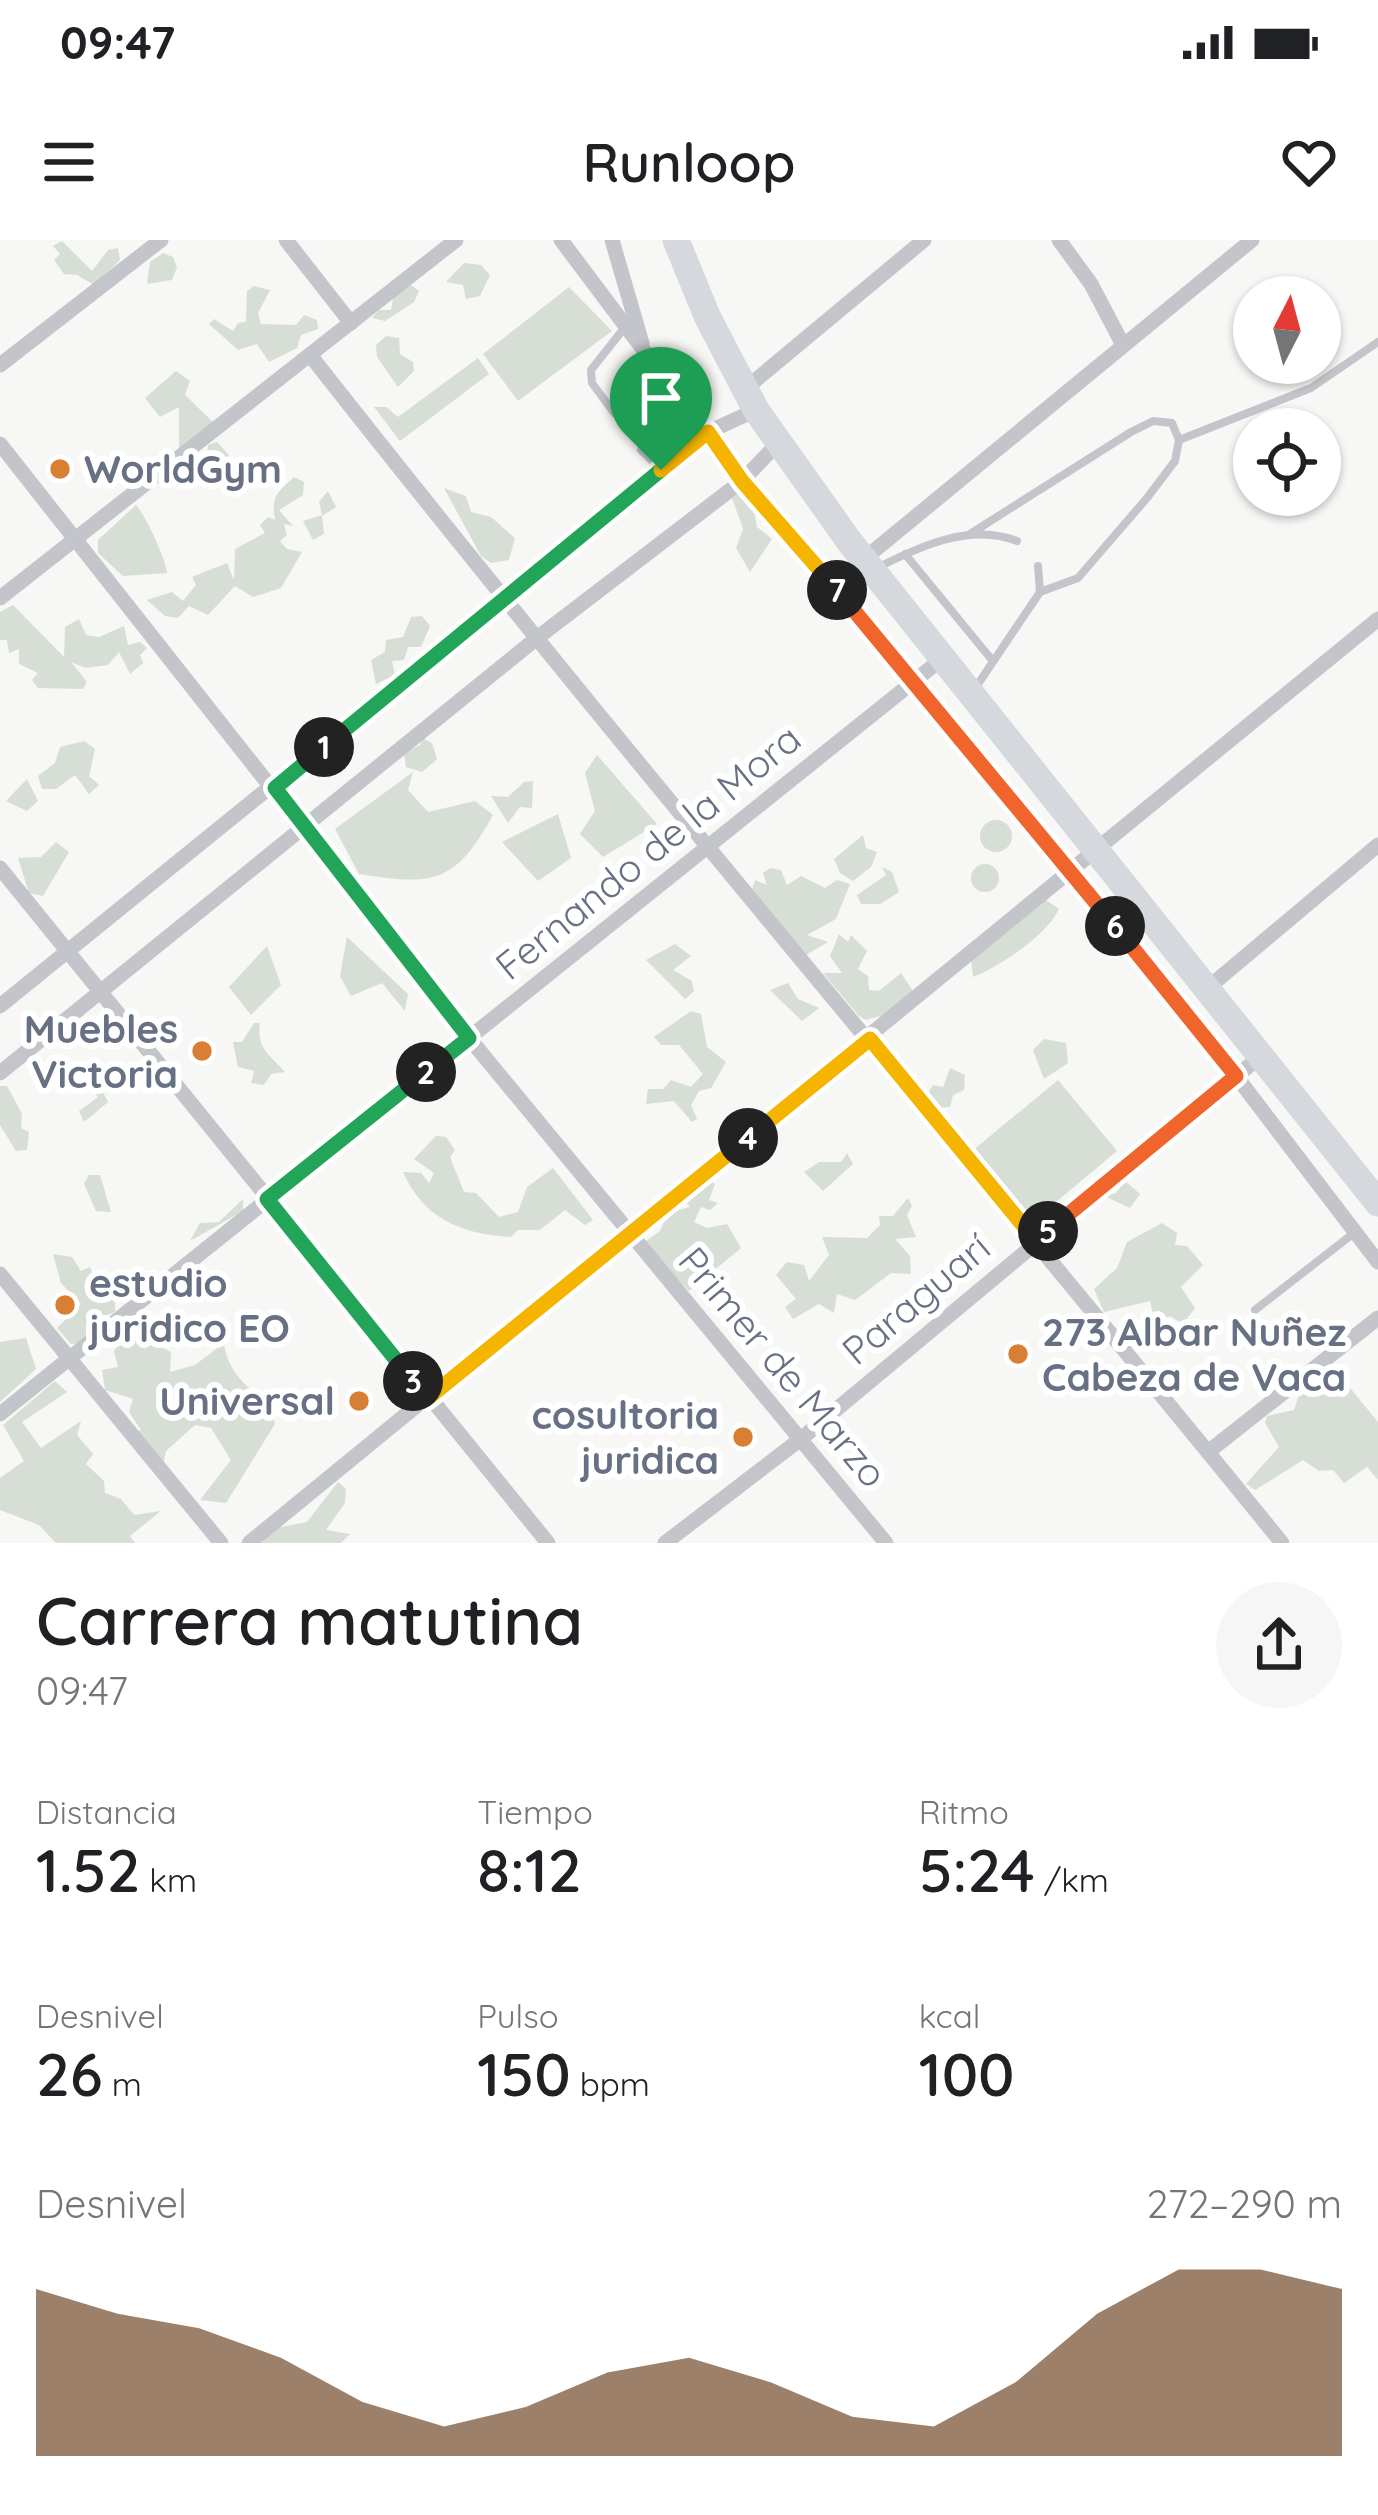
<!DOCTYPE html>
<html lang="es">
<meta charset="utf-8">
<style>
body{margin:0;font-family:Quicksand,sans-serif;background:#f6f6f6;color:#202124;height:100vh;display:flex;flex-direction:column;font-size:45px;white-space:nowrap}
*{box-sizing:border-box;margin:0}
p{font-size:39px;color:#757577}
.icon{flex:none;width:66px;height:66px;fill:none;stroke:currentColor;stroke-width:2;stroke-linecap:round;stroke-linejoin:round}
.map{position:relative;height:1303px;overflow:hidden}
.drawer{display:flex;flex-direction:column;background:#fff;flex:1}
.drawer>*{flex:none}
.needle{width:78px;rotate:6deg}
.controls{position:absolute;left:1233px;top:36px;display:grid;gap:24px}
.controls a{display:grid;place-items:center;width:108px;height:108px;border-radius:50%;background:#fff;box-shadow:0 3px 9px #0004;font-size:60px}
.pin{position:absolute;display:grid;place-items:center;width:102px;height:102px;color:#fff;margin:-123px -51px;border-radius:50% 50% 50% 0;rotate:-45deg;box-shadow:0 0 12px #0007}
.pin .icon{rotate:45deg}
.km{position:absolute;width:60px;height:60px;margin:-30px;border-radius:50%;background:#222;color:#fff;font-size:33px;line-height:60px;text-align:center}
.round{display:grid;place-items:center;flex:none;width:126px;height:126px;border-radius:63px;background:#f6f6f6}
.headline{display:flex;align-items:center;justify-content:space-between;height:204px;padding:0 36px}
h1{font-size:66px;font-weight:600;line-height:90px}
.metrics{display:grid;grid-template-columns:repeat(3,1fr);gap:18px;height:204px;padding:12px 36px}
.metrics div{display:grid;align-content:center}
.metrics b{font-size:60px;font-weight:600}
.metrics small{font-size:33px;font-weight:400}
.metrics p{font-size:33px}
.chart{height:336px;padding:24px 36px}
.chart p{display:flex;justify-content:space-between}
.chart svg{width:100%;height:216px;margin-top:12px;fill:#734b2b;opacity:.7}
.status{display:flex;justify-content:space-between;align-items:center;height:84px;padding:0 60px;background:#fff;direction:ltr}
.status svg{height:33px;fill:currentColor}
header{display:flex;justify-content:space-between;align-items:center;height:156px;padding:0 36px;background:#fff;font-size:54px;font-weight:600}
.map>svg:first-child{display:block}
.green{fill:#d7ded6}
.lines{fill:none;stroke-linecap:round;stroke-linejoin:round}
.lane{stroke:#c3c5ca;stroke-width:8}
.street{stroke:#c3c5ca;stroke-width:15}
.highway{stroke:#d5d8dc;stroke-width:27}
.split-1-casing{stroke:#fff;stroke-width:24}
.split-2-casing{stroke:#fff;stroke-width:24}
.split-3-casing{stroke:#fff;stroke-width:24}
.split-4-casing{stroke:#fff;stroke-width:24}
.split-5-casing{stroke:#fff;stroke-width:24}
.split-6-casing{stroke:#fff;stroke-width:24}
.split-7-casing{stroke:#fff;stroke-width:24}
.split-8-casing{stroke:#fff;stroke-width:24}
.split-1{stroke:#22a559;stroke-width:15}
.split-2{stroke:#22a559;stroke-width:15}
.split-3{stroke:#22a559;stroke-width:15}
.split-4{stroke:#f5b400;stroke-width:15}
.split-5{stroke:#f5b400;stroke-width:15}
.split-6{stroke:#f0652b;stroke-width:15}
.split-7{stroke:#f0652b;stroke-width:15}
.split-8{stroke:#f5b400;stroke-width:15}
.poi-dot{fill:#d97f33;stroke:#fff;stroke-width:4.5}
.labels{text-anchor:middle;stroke-width:12;stroke-linejoin:round;paint-order:stroke}
.poi-label{font-size:39px;font-weight:bold;fill:#687184;stroke:#fff;text-anchor:start}
.street-label{font-size:39px;fill:#687184;stroke:#fff}
</style>
<div class="status"><b>09:47</b><svg viewBox="0 0 49 12"><path d="M0 12V9h3v3zM5 12V6h3v6zM10 12V3h3v9zM15 12V0h3v12zM26 1h20v11H26zM47 4h2v5h-2z"/></svg></div>
<header><svg class="icon" aria-label="menu" viewBox="0 0 24 24"><path d="M4 6h16M4 12h16M4 18h16"/></svg>Runloop<svg class="icon" aria-label="heart" viewBox="0 0 24 24"><path d="M12 20l-8-8c-3-5 5-10 8-4 3-6 11-1 8 4z"/></svg></header>
<div class="map">
<svg width="1378" height="1303" viewBox="0 0 1378 1303">
<rect width="100%" height="100%" fill="#f7f7f5"/>
<!-- green -->
<g class="green">
<path d="M62 1 92 31 108 10 118 8 120 20 94 45 77 35 64 34 54 20 60 14 53 6Z"/>
<path d="M163 13 173 17 177 27 172 40 147 44 150 22Z"/>
<path d="M464 23 481 25 490 35 480 56 466 59 463 45 446 42Z"/>
<path d="M411 45 419 51 414 62 385 81 372 78 379 70H391L393 58Z"/>
<path d="M254 46 270 50 258 73 261 84 296 85 304 75 317 80 318 89 301 95 297 108 269 122 257 104 238 110 209 84 214 79 233 91 238 83 246 82 247 51Z"/>
<path d="M569 47 612 91 518 161 483 114Z"/>
<path d="M386 96 399 98 400 114 413 122 414 131 398 147 377 117 376 105Z"/>
<path d="M478 118 489 134 400 201 374 167H386L398 177Z"/>
<path d="M176 131 190 141 185 155 217 186 179 210V167L160 177 145 158Z"/>
<path d="M217 202 229 215 225 226 231 234 242 233 249 241 238 244 206 232 208 205Z"/>
<path d="M294 237 304 242 303 255 279 270 293 286 284 284 287 295 280 301 287 309 302 312 281 348 253 357 235 346 208 375 189 366 178 378 165 376 147 360 172 352 183 361 196 345 192 337 227 323 234 340 235 309 265 293 260 285 268 277 275 280C271 255 277 253 294 237Z"/>
<path d="M444 248 466 256 471 272 491 277 515 298 509 320 491 323 481 316Z"/>
<path d="M328 251 336 267 322 276 324 294 313 300 303 281 322 275 319 262Z"/>
<path d="M740 253 753 264 757 287 772 299 750 332 736 308 743 289 732 258Z"/>
<path d="M136 265C145 275 166 319 167 333L123 336 98 313V300Z"/>
<path d="M13 365 64 417 65 387 79 379 86 395 99 397 124 386 128 405 140 402 147 408 140 415 143 423 130 434 119 412 108 425 85 428 71 422 87 442 83 449 38 448 32 440 38 433 19 424V409L9 413 7 400H0V372Z"/>
<path d="M422 376 430 386 421 407H408L404 420 392 421 395 435 376 444 371 420 385 412 386 400 403 397 411 377Z"/>
<path d="M422 498 432 503 437 519 422 532 406 527 404 513 420 505Z"/>
<path d="M84 501 95 509 89 536 99 545 89 554 75 535 56 549H42L38 536 55 523 60 507Z"/>
<path d="M597 515 657 584 603 617 580 594 595 571 585 533Z"/>
<path d="M413 532 408 550 428 572 475 561 493 575C455 644 433 646 359 634L335 589Z"/>
<path d="M27 539 38 561 27 571 6 561Z"/>
<path d="M533 541 532 568 520 567 508 583 491 556 508 557 524 542Z"/>
<path d="M558 574 571 618 538 641 502 602Z"/>
<circle cx="996" cy="596" r="16"/>
<path d="M863 595 866 608 877 612 871 627 853 641 840 633 834 619Z"/>
<path d="M56 602 69 612 43 656 29 653 18 618 41 617Z"/>
<circle cx="985" cy="638" r="14"/>
<path d="M882 627 892 632 899 652 880 664H861L857 655 886 635Z"/>
<path d="M770 628 781 630 787 645 801 636 825 648 837 640 850 644 836 679 807 695 828 702 806 715 752 650 755 640 767 645 763 633Z"/>
<path d="M1046 660 1059 669C1047 695 1002 725 973 737L971 720Z"/>
<path d="M839 694 848 702 851 695 867 711 858 729 868 736 869 750 879 751 901 733 913 751 891 773 866 780 859 776 823 733H842L830 716Z"/>
<path d="M347 697 408 754 405 771 382 743 351 756 340 736Z"/>
<path d="M675 704 691 716 673 730 692 741 694 751 685 759 646 720Z"/>
<path d="M267 706 281 745 251 775 229 747Z"/>
<path d="M788 743 798 759 819 768 802 781 770 750Z"/>
<path d="M691 771 701 774 707 807 726 822 711 848 699 851 691 865 697 879 692 882 674 861 646 864 648 849H663L671 840 691 847 703 834 679 805H661L654 797Z"/>
<path d="M254 783H260C256 808 269 814 285 832L271 834 264 845 251 843 254 831 238 827 233 802H242Z"/>
<path d="M1044 799 1066 803 1068 823 1044 839 1033 810Z"/>
<path d="M950 828 965 835 964 850 953 855 950 867 937 868 929 851 933 845 943 847Z"/>
<path d="M95 837 108 862 84 882 79 871 98 857 87 843Z"/>
<path d="M1058 840 1117 911 1032 982 972 911Z"/>
<path d="M0 846H7L22 874 21 888 29 892 27 910 16 911 0 885Z"/>
<path d="M436 896 446 897 455 910 450 917 464 952 476 953 499 977 518 972 527 947 553 928 593 980 585 985 565 970 540 990H518L511 997C461 994 424 979 403 932L421 933 429 943 434 933 414 919Z"/>
<path d="M847 913 853 924 823 951 804 932 819 922H841Z"/>
<path d="M89 935H100L111 972 96 971 84 944Z"/>
<path d="M706 938 715 944 709 960 718 963 710 970 701 967 694 982 707 988 727 984 741 1008 689 1051 643 1003 660 991 668 973 690 967 684 960Z"/>
<path d="M1125 941 1140 954 1130 968 1104 956 1116 953Z"/>
<path d="M908 958 912 966 907 975 916 997 895 999 910 1016 911 1034 891 1033 855 1060 837 1054 834 1073 819 1064 793 1079 785 1067 796 1059 776 1035 787 1022 804 1025 809 1041 829 1015 822 997 867 998 880 985 879 976H893Z"/>
<path d="M243 959V971L190 1001 200 983 219 982Z"/>
<path d="M1162 983 1177 993 1175 1005 1187 1006 1203 1025 1181 1047 1195 1068 1183 1084 1170 1076 1163 1079 1153 1074 1150 1061 1104 1072 1094 1049 1117 1028 1127 1002Z"/>
<path d="M53 1014 72 1017 81 1031 90 1027 102 1059 115 1060V1072L87 1082 89 1095 83 1103 71 1104 57 1088 81 1064 61 1043Z"/>
<path d="M139 1096 171 1112 170 1132 195 1125 224 1103C227 1130 247 1150 270 1162L275 1184 226 1263 200 1260 231 1220 211 1188 195 1185 166 1211 163 1224 143 1220 127 1197 141 1190 129 1172 133 1159 105 1150 102 1130 118 1127 114 1112 121 1097Z"/>
<path d="M26 1098 36 1129 0 1162V1102Z"/>
<path d="M1337 1132 1378 1182V1240L1367 1227 1344 1243 1333 1230 1319 1231 1303 1220 1255 1250 1246 1244 1279 1207 1265 1183 1267 1176 1294 1170 1303 1143 1318 1137 1327 1140Z"/>
<path d="M55 1141 67 1152 22 1182 41 1208 81 1181 77 1195 93 1214 86 1224 104 1241 105 1253 121 1259 134 1275 161 1271 130 1296 135 1303H56L39 1285 0 1270V1238L24 1221 3 1185Z"/>
<path d="M338 1242 346 1249 345 1263 326 1290 350 1294 341 1303H262L270 1289 307 1282Z"/>
</g>
<g class="lines">
<!-- lane -->
<g class="lane">
<path d="M614 173 592 143 591 130 625 87"/>
<path d="M1179 200 1311 148 1378 102"/>
<path d="M641 210 661 230"/>
<path d="M970 294 1131 192 1153 181 1172 183 1179 200 1175 221 1147 258 1078 338 1040 352"/>
<path d="M905 314 992 420"/>
<path d="M877 328C920 306 970 283 1017 301"/>
<path d="M976 447 1040 352 1038 326"/>
<path d="M1255 1070 1354 993"/>
</g>
<!-- street -->
<g class="street">
<path d="M286 0 351 83"/>
<path d="M561 0 742 241 915 440 1236 836 1378 1022"/>
<path d="M612 0 642 103"/>
<path d="M1059 0 1091 44 1123 105"/>
<path d="M310 115C626 517 960 906 1282 1303"/>
<path d="M0 125 161 0"/>
<path d="M745 149 924 0"/>
<path d="M0 204 469 798 886 1303"/>
<path d="M864 319 1252 0"/>
<path d="M0 358 456 0"/>
<path d="M0 628 548 1303"/>
<path d="M1209 747 1378 605"/>
<path d="M0 766 708 192 756 170"/>
<path d="M0 833 537 398 742 241 779 202"/>
<path d="M0 1034 221 1303"/>
<path d="M0 1174 943 418"/>
<path d="M1208 1212 1378 1078"/>
<path d="M249 1303 1378 379"/>
<path d="M665 1303 802 1198 1262 815"/>
</g>
<!-- highway -->
<path class="highway" d="M676 0 707 76 756 170 849 301 1378 963"/>
</g>
<g class="lines">
<defs>
<path id="split-1" d="M324 507 661 230"/>
<path id="split-2" d="M324 507 275 548 469 798 426 832"/>
<path id="split-3" d="M413 1141 267 959 426 832"/>
<path id="split-4" d="M413 1141 427 1159 748 898"/>
<path id="split-5" d="M748 898 870 799 1036 1001 1048 991"/>
<path id="split-6" d="M1048 991 1236 836 1115 686"/>
<path id="split-7" d="M837 350 1115 686"/>
<path id="split-8" d="M661 230 708 192 742 241 837 350"/>
</defs>
<!-- split-1 casing -->
<use href="#split-1" class="split-1-casing"/>
<!-- split-2 casing -->
<use href="#split-2" class="split-2-casing"/>
<!-- split-3 casing -->
<use href="#split-3" class="split-3-casing"/>
<!-- split-4 casing -->
<use href="#split-4" class="split-4-casing"/>
<!-- split-5 casing -->
<use href="#split-5" class="split-5-casing"/>
<!-- split-6 casing -->
<use href="#split-6" class="split-6-casing"/>
<!-- split-7 casing -->
<use href="#split-7" class="split-7-casing"/>
<!-- split-8 casing -->
<use href="#split-8" class="split-8-casing"/>
<!-- split-1 -->
<use href="#split-1" class="split-1"/>
<!-- split-2 -->
<use href="#split-2" class="split-2"/>
<!-- split-3 -->
<use href="#split-3" class="split-3"/>
<!-- split-4 -->
<use href="#split-4" class="split-4"/>
<!-- split-5 -->
<use href="#split-5" class="split-5"/>
<!-- split-6 -->
<use href="#split-6" class="split-6"/>
<!-- split-7 -->
<use href="#split-7" class="split-7"/>
<!-- split-8 -->
<use href="#split-8" class="split-8"/>
</g>
<!-- markers -->
<g class="poi-dot">
<circle cx="60" cy="229" r="12"/>
<circle cx="202" cy="811" r="12"/>
<circle cx="65" cy="1065" r="12"/>
<circle cx="1018" cy="1114" r="12"/>
<circle cx="359" cy="1161" r="12"/>
<circle cx="743" cy="1197" r="12"/>
</g>
<g class="labels">
<!-- poi labels -->
<g class="poi-label">
<text x="84" y="243">WorldGym</text>
<text x="178" y="803" text-anchor="end">Muebles<tspan x="178" dy="45">Victoria</tspan></text>
<text x="89" y="1057">estudio<tspan x="89" dy="45">juridico EO</tspan></text>
<text x="1042" y="1106">273 Albar Nuñez<tspan x="1042" dy="45">Cabeza de Vaca</tspan></text>
<text x="335" y="1175" text-anchor="end">Universal</text>
<text x="719" y="1189" text-anchor="end">cosultoria<tspan x="719" dy="45">juridica</tspan></text>
</g>
<!-- street labels -->
<g class="street-label">
<text transform="translate(648 612) rotate(-39)" y="14">Fernando de la Mora</text>
<text transform="translate(916 1059) rotate(-40)" y="14">Paraguarí</text>
<text transform="translate(783 1127) rotate(50)" y="14">Primer de Marzo</text>
</g>
</g>
</svg>
<div class="controls">
<a><svg class="needle" viewBox="-14 -14 28 28"><path d="M0-13l5 13h-10z" fill="#e53935"/><path d="M0 13l5-13h-10z" fill="#757577"/></svg></a>
<a><svg class="icon" aria-label="locate" viewBox="0 0 24 24"><circle cx="12" cy="12" r="6"/><path d="M12 2v4M12 18v4M2 12h4M18 12h4"/></svg></a>
</div>
<div class="pin" style="left:661px;top:230px;background:#1e9e55"><svg class="icon" aria-label="arrive" viewBox="0 0 24 24"><path d="M6 21V4h12l-3 4 3 4H6"/></svg></div>
<b class="km" style="left:324px;top:507px">1</b>
<b class="km" style="left:426px;top:832px">2</b>
<b class="km" style="left:413px;top:1141px">3</b>
<b class="km" style="left:748px;top:898px">4</b>
<b class="km" style="left:1048px;top:991px">5</b>
<b class="km" style="left:1115px;top:686px">6</b>
<b class="km" style="left:837px;top:350px">7</b>
</div>
<section class="drawer">
<div class="headline"><div><h1>Carrera matutina</h1><p>09:47</p></div><a class="round"><svg class="icon" aria-label="share" viewBox="0 0 24 24"><path d="M12 15V3M7 8l5-5 5 5M5 13v7h14v-7"/></svg></a></div>
<div class="metrics">
<div><p>Distancia</p><b>1.52<small> km</small></b></div>
<div><p>Tiempo</p><b>8:12</b></div>
<div><p>Ritmo</p><b>5:24<small> /km</small></b></div>
</div>
<div class="metrics">
<div><p>Desnivel</p><b>26<small> m</small></b></div>
<div><p>Pulso</p><b>150<small> bpm</small></b></div>
<div><p>kcal</p><b>100</b></div>
</div>
<div class="chart"><p><span>Desnivel</span>272–290 m</p>
<svg viewBox="0 0 160 44" preserveAspectRatio="none"><path d="M0 44V10L10 15L20 18L30 24L40 33L50 38L60 34L70 27L80 24L90 29L100 36L110 38L120 29L130 15L140 6L150 6L160 10V44z"/></svg>
</div>
</section>
